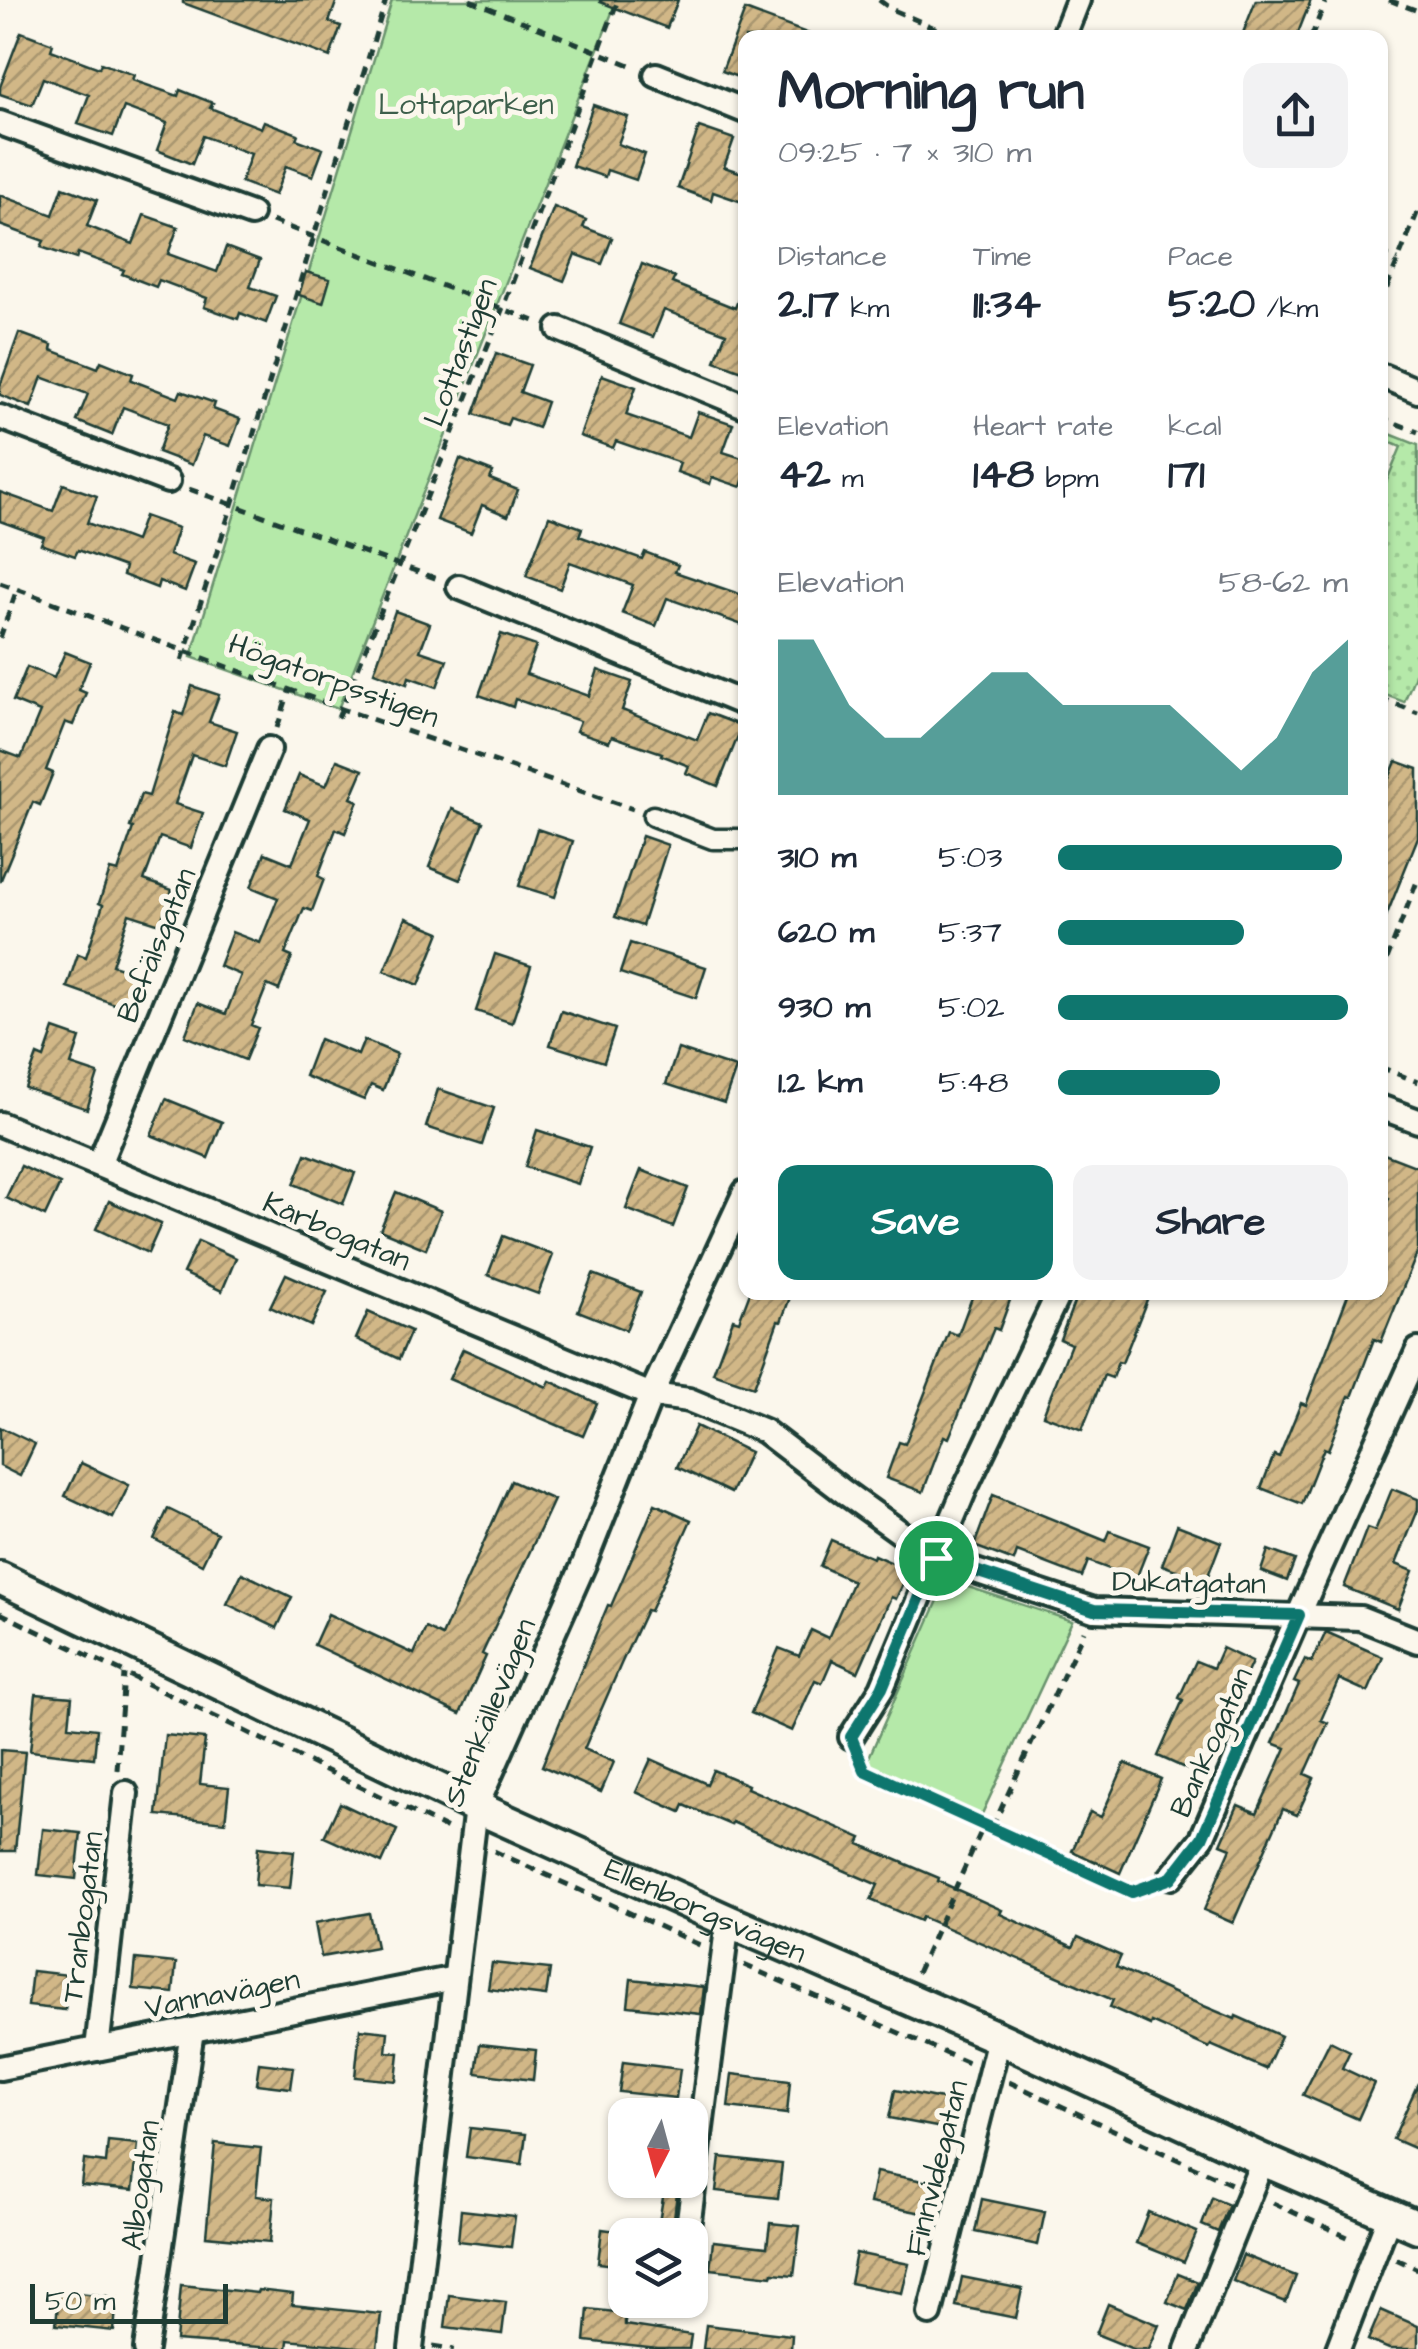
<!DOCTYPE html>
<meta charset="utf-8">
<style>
body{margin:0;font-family:"Architects Daughter",sans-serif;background:#f2f2f3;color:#1f2937;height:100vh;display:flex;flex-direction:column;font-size:38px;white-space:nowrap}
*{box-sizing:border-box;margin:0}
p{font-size:32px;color:#747a83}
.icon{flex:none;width:55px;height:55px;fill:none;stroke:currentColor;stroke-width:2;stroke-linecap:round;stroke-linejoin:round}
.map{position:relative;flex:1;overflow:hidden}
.side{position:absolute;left:738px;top:30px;width:650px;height:1270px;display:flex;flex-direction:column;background:#fff;border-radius:20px;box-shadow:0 2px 8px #0004}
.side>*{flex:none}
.needle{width:65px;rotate:186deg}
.fabs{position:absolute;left:608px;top:2098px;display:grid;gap:20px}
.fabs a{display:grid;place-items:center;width:100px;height:100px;border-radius:20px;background:#fff;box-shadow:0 2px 8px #0004;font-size:50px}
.scale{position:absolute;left:30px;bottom:25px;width:198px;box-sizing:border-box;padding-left:10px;border:5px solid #1f3d34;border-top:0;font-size:28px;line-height:35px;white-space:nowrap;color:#1f3d34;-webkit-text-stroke:8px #fbf7ec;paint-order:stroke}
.pin{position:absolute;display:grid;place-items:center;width:85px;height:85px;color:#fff;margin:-42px;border:5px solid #fff;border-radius:50%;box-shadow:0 2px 10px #0007}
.round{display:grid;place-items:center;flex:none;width:105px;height:105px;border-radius:20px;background:#f2f2f3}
.head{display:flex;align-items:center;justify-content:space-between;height:170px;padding:0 40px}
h1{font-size:55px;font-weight:800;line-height:75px}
.stats{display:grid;grid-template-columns:repeat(3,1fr);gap:15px;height:170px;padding:10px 40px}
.stats div{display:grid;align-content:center}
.stats b{font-size:42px;font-weight:800}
.stats small{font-size:28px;font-weight:400}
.stats p{font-size:28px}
.chart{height:280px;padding:20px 40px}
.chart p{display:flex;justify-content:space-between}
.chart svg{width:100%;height:180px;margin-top:10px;fill:#0f766e;opacity:.7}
.primary-button{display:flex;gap:20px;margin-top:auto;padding:20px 40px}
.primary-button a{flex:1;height:115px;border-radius:20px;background:#0f766e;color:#fff;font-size:40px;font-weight:800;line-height:115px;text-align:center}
.primary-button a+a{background:#f2f2f3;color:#1f2937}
ul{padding:0 40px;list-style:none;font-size:32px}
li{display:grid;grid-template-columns:160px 120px 1fr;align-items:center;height:75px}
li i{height:25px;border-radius:12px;background:#0f766e}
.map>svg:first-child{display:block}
.grass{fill:url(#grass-dots);stroke:#6a936e;stroke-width:2.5}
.park{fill:#b5e9a9;stroke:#6a936e;stroke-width:2.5}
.building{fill:url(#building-hatch);stroke:#1f3d34;stroke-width:2.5}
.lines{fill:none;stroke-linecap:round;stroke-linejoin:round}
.pedestrian-casing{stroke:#1f3d34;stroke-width:25}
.minor-casing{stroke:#1f3d34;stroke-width:30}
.tertiary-casing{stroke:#1f3d34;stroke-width:38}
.path{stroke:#1f3d34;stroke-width:5;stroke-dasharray:10 8;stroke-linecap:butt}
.pedestrian{stroke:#fbf7ec;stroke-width:18}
.minor{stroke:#fbf7ec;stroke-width:22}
.tertiary{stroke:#fbf7ec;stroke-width:30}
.route-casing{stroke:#fff;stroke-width:20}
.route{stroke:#0f766e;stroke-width:12}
.labels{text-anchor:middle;stroke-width:10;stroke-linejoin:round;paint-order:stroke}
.park-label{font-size:30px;fill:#3d5f4b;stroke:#fbf7ec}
.street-label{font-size:30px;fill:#1f3d34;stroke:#fbf7ec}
</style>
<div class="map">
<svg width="1418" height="2349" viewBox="0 0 1418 2349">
<defs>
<pattern id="grass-dots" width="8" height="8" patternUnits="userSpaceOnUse" patternTransform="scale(2.5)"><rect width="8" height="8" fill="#b5e9a9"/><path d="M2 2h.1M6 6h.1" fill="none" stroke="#9bc992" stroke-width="1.8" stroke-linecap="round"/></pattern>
<pattern id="building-hatch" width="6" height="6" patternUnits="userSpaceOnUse" patternTransform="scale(2.5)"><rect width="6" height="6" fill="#d1b787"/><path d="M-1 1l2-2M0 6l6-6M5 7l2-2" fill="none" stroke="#a9966f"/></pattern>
</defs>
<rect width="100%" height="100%" fill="#fbf7ec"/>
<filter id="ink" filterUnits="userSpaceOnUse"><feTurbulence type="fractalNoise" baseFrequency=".01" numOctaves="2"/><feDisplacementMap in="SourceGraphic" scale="20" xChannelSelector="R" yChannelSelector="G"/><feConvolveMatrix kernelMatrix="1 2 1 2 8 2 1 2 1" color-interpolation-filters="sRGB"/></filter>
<g filter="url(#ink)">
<!-- grass -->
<path class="grass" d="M1380 430 1418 445V668L1404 702 1380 693V497L1401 447 1380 438Z"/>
<!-- park -->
<g class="park">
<path d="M392 0H617L338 709 191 657Z"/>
<path d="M947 1580 1072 1621 981 1816 866 1764Z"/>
</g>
<!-- building -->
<g class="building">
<path d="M183 0H337L329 22 341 26 330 57 183 3Z"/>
<path d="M600 0H678L667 28 600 2Z"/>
<path d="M1256 0H1311L1296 38H1241Z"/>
<path d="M745 10 812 35 811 38H745V80L722 71Z"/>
<path d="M21 32 53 44 51 50 99 68 101 63 134 75 132 80 178 96 180 90 213 103 210 108 261 128 264 121 298 134 296 139 323 149 313 176 286 166 275 195 241 182 251 154 203 136 192 164 157 150 167 123 124 107 113 136 78 124 89 95 43 78 32 105 0 94V87Z"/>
<path d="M593 105 628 117 618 144 645 154 636 180 607 170 605 177 572 166Z"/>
<path d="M699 127 734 139 724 167 745 174V203L713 192 711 200 678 188Z"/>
<path d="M63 187 97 200 87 226 133 244 144 215 178 227 168 254 217 272 226 247 260 260 250 287 276 296 266 323 240 313 238 319 204 307 207 298 159 280 156 287 122 274 124 270 78 253 76 259 41 247 44 241 0 225V195L53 215Z"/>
<path d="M554 207 586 220 583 227 612 238 602 264 575 254 564 281 530 268Z"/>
<path d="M642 264 675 277 672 283 735 308 743 287 745 288V372L715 361 726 333 664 310 653 337 619 324Z"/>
<path d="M306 272 330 279 323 303 299 295Z"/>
<path d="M19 333 52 345 51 350 98 368 101 361 133 374 131 380 178 398 181 391 215 403 213 409 240 419 230 446 203 436 192 465 158 452 168 424 123 407 112 435 77 421 88 394 42 377 31 407 0 395V386Z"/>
<path d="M496 353 530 365 520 392 547 402 538 428 510 418 507 425 474 414Z"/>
<path d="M602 375 636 387 626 415 689 437 698 412 733 424 723 452 745 459V474L741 487 712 477 710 484 677 472 680 463 616 441 613 448 580 436Z"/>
<path d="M460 459 493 472 490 479 518 490 508 516 482 505 471 533 437 520Z"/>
<path d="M63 484 97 496 87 523 135 541 144 516 178 528 169 555 195 564 185 591 159 581 157 588 123 575 125 567 78 550 75 556 41 544 44 537 0 521V492L53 511Z"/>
<path d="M549 516 582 528 579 536 642 559 645 552 678 565 675 572 745 596V626L667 598 656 626 622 613 633 585 570 562 560 589 526 576Z"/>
<path d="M395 611 430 624 420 651 447 660 437 687 409 677 407 684 374 672Z"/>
<path d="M501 634 536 646 526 674 589 696 598 670 632 682 622 710 697 740 708 713 742 726 718 786 686 773 689 766 661 755 662 753 612 736 609 742 576 731 580 721 515 699 513 707 479 695Z"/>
<path d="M65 652 90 662 79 690 86 693 73 725 65 722 46 770 53 773 40 805 33 802 0 882V750L21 758 40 712 13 701 27 667 54 678Z"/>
<path d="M192 686 219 695 209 722 237 731 225 766 192 755 175 804 203 813 191 848 160 837 144 880 172 890 160 924 129 914 112 965 140 974 128 1009 67 987 78 954 86 957 103 905 99 903 110 870 118 872 133 828 130 827 141 794 149 796 175 712 183 715Z"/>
<path d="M337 760 363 770 351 798 358 801 345 833 336 829 318 876 324 879 312 911 304 908 285 954 292 957 279 990 267 985 251 1025 258 1028 245 1060 185 1036 198 1003 226 1014 241 975 219 966 232 932 260 943 278 898 251 887 265 853 292 864 310 819 285 809 299 775 326 786Z"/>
<path d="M1396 761 1418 769V837L1381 929 1380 801Z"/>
<path d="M452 809 483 822 460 880 429 867Z"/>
<path d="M537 829 573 841 555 897 519 886Z"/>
<path d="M642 836 668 845 642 926 615 917Z"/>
<path d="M406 918 440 932 419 985 384 971Z"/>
<path d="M630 943 706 967 696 998 620 973Z"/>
<path d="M495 954 531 966 512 1023 476 1011Z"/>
<path d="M561 1011 615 1029 604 1062 550 1045Z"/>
<path d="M54 1029 80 1038 71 1065 98 1074 87 1109 25 1088 37 1055 44 1058Z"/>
<path d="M319 1039 358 1055 364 1040 397 1054 383 1090 371 1085 364 1100 305 1076Z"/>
<path d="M678 1049 736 1068 724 1103 666 1084Z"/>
<path d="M438 1089 494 1108 482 1145 426 1127Z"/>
<path d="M166 1099 222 1122 208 1158 151 1135Z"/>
<path d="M537 1130 590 1147 578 1184 525 1167Z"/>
<path d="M306 1154 355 1173 343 1204 294 1184Z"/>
<path d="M1384 1154 1418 1167V1251L1381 1342 1374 1339 1352 1397 1349 1396 1328 1450 1324 1448 1302 1504 1261 1488 1274 1455 1279 1457 1301 1403 1306 1405 1349 1292H1380V1222L1389 1198 1380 1195V1165Z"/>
<path d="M21 1166 60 1184 45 1216 6 1198Z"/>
<path d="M641 1170 688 1188 673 1227 626 1209Z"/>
<path d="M396 1192 441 1211 426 1249 380 1230Z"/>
<path d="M109 1201 161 1224 148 1253 96 1229Z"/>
<path d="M503 1236 553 1255 538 1294 488 1275Z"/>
<path d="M198 1241 236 1258 222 1291 183 1273Z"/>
<path d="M286 1274 327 1292 311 1326 270 1307Z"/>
<path d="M593 1274 641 1292 626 1330 578 1311Z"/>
<path d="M750 1292H792L781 1322 778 1321 754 1387 713 1373 733 1319 739 1321Z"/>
<path d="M974 1292H1013L999 1330 994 1328 949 1438 944 1436 923 1492 886 1478 899 1442 905 1444 949 1332 958 1335Z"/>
<path d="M1078 1292H1150L1122 1363 1118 1362 1112 1378 1104 1375 1082 1430 1043 1415 1071 1344 1060 1339Z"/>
<path d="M368 1312 411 1331 399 1359 356 1339Z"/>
<path d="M463 1349 547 1387 550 1381 597 1403 583 1436 449 1379Z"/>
<path d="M696 1426 750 1452 731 1493 677 1467Z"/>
<path d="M0 1427 35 1444 20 1476 0 1466Z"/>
<path d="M81 1463 129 1485 113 1518 65 1496Z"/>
<path d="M511 1481 554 1500 482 1654 486 1656 460 1714 314 1645 328 1614 414 1654 426 1628 442 1636Z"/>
<path d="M1392 1489 1418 1499V1510L1396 1564 1413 1571 1398 1609 1344 1587 1367 1528 1375 1531Z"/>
<path d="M993 1495 1106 1541 1110 1531 1149 1546 1136 1579 1088 1561 1082 1577 1017 1552 1014 1561 974 1546Z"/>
<path d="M655 1504 691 1520 650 1611 646 1610 621 1664 584 1749 614 1762 601 1792 542 1766 593 1641 608 1605 611 1606Z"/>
<path d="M168 1509 217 1533 202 1564 154 1539Z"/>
<path d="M1177 1525 1221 1542 1206 1581 1162 1565Z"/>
<path d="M831 1540 873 1558 874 1555 904 1568 903 1571 908 1573 896 1599 891 1597 858 1672 832 1660 822 1683 815 1680 792 1731 751 1713 779 1648 799 1656 811 1630 828 1638 853 1581 820 1566Z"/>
<path d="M1268 1550 1295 1560 1287 1581 1261 1571Z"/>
<path d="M242 1573 292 1597 277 1628 227 1604Z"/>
<path d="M1326 1632 1383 1657 1368 1692 1339 1679 1321 1720 1328 1723 1305 1774 1314 1778 1297 1815 1283 1809 1233 1923 1204 1910 1231 1848 1221 1844 1238 1805 1257 1813 1286 1748 1273 1743 1299 1684 1294 1682 1305 1659 1312 1662Z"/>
<path d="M1222 1648 1252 1662 1241 1686 1235 1684 1212 1735 1215 1737 1198 1774 1158 1756 1183 1700 1179 1698 1196 1661 1213 1668Z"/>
<path d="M36 1694 72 1697 69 1726 97 1729 94 1758 30 1751Z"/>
<path d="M165 1735 205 1739 200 1784 229 1787 225 1822 157 1815Z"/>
<path d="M0 1750 25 1752 15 1851H0Z"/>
<path d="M651 1759 707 1784 713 1770 748 1785 747 1788 862 1838 859 1844 939 1878 938 1881 1002 1910 1000 1914 1073 1947 1078 1937 1121 1956 1116 1967 1180 1996 1235 2019 1236 2016 1281 2036 1266 2069 1211 2045 1209 2048 1151 2022 1150 2025 1110 2007 1113 2000 922 1917 920 1921 871 1900 878 1885 732 1822 731 1825 684 1805 681 1812 636 1792Z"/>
<path d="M1125 1763 1161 1779 1120 1873 1072 1851 1090 1812 1101 1817Z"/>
<path d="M340 1803 397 1830 382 1863 324 1837Z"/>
<path d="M43 1829 81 1833 76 1879 38 1875Z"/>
<path d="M258 1847 294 1851 290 1888 255 1885Z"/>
<path d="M369 1913 376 1947 321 1957 315 1923Z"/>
<path d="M136 1959 176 1963 173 1993 133 1989Z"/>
<path d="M492 1963 550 1969 546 1996 488 1989Z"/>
<path d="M32 1971 69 1975 65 2010 28 2006Z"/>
<path d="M631 1979 704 1987 701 2014 628 2006Z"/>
<path d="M360 2029 388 2032 386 2052 399 2053 396 2081 355 2077Z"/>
<path d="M1330 2041 1350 2051 1342 2068 1374 2083 1358 2119 1303 2095Z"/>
<path d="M480 2044 536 2050 533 2080 476 2073Z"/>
<path d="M623 2062 680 2069 676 2098 619 2092Z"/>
<path d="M259 2063 294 2067 291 2088 256 2084Z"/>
<path d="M732 2074 790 2081 787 2114 728 2107Z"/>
<path d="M1418 2083V2150L1393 2139Z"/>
<path d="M895 2090 952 2101 947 2129 889 2118Z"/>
<path d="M470 2128 526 2134 522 2164 466 2157Z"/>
<path d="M108 2141 138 2144 133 2190 81 2185 84 2160 106 2163Z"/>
<path d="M215 2143 261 2148 256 2196 274 2198 270 2242 206 2236Z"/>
<path d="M720 2157 782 2164 778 2198 716 2191Z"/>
<path d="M876 2172 934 2183 928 2214 870 2203Z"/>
<path d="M664 2191 677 2193 672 2235H657Z"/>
<path d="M1212 2198 1229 2205 1218 2232 1202 2225Z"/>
<path d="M982 2199 1045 2212 1038 2245 975 2232Z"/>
<path d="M461 2210 515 2216 511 2247 458 2241Z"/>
<path d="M1148 2212 1197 2232 1184 2262 1136 2243Z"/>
<path d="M770 2223 800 2226 794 2275 773 2273 772 2276 710 2269 713 2241 767 2247Z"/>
<path d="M602 2229 625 2232V2266L598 2263Z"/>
<path d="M856 2253 909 2264 902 2293 850 2283Z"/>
<path d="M1243 2255 1296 2276 1286 2302 1233 2281Z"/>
<path d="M1178 2274 1198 2282 1187 2310 1167 2302Z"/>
<path d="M962 2277 1022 2289 1016 2318 956 2306Z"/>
<path d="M181 2285 257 2293 258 2290 293 2294 292 2305 381 2314 377 2349 288 2340 287 2349 176 2341Z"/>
<path d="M59 2291 117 2297 114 2331 56 2325Z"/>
<path d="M449 2295 506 2302 502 2334 445 2327Z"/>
<path d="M1108 2304 1159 2325 1149 2349H1133L1096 2334Z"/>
<path d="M588 2309 625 2313V2325L691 2335 689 2349H658L585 2341Z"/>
<path d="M1381 2310 1418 2326V2349H1389L1368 2340Z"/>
<path d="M706 2325 792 2335 791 2349H703Z"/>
</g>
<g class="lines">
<defs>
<path id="pedestrian" d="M653 816 713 839H745"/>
<g id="minor">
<path d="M1063 38 1078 0"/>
<path d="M656 75 745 111"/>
<path d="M0 123 251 214"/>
<path d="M559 329 745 406"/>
<path d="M1380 375 1418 391"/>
<path d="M0 417 168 481"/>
<path d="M459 587 745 704"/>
<path d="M1380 1107 1418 1121"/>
<path d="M0 1124 651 1395 689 1400 764 1431 844 1492 936 1558 1094 1610 1360 1618 1418 1641"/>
<path d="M99 1164 269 749"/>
<path d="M851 1737 882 1688 964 1491 1059 1292"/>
<path d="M1171 1877 1202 1838 1307 1596 1418 1350"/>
<path d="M97 2049 126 1793"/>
<path d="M0 2068 455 1978"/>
<path d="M687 2235 728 1921"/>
<path d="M930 2313 999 2038"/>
<path d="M146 2349 192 2030"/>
<path d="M411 2349 476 1807 584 1564 651 1395 745 1192"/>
<path d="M1187 2349 1263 2160"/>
<path d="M1338 2349 1390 2214"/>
</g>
<g id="tertiary">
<path id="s1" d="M0 1578 476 1807 728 1921 999 2038 1263 2160 1418 2227"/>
</g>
</defs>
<!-- pedestrian casing -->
<use href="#pedestrian" class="pedestrian-casing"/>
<!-- minor casing -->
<use href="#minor" class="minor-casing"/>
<!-- tertiary casing -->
<use href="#tertiary" class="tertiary-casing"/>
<!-- path -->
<g class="path">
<path d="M470 0 635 67"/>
<path d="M879 0 891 9 958 38"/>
<path d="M1389 0 1418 11"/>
<path d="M1311 38 1326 0"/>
<path d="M272 221 537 322"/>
<path d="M1380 253 1398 260"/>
<path d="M1380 305 1418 211"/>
<path d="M1380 417 1418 432"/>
<path d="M189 489 438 579"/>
<path d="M0 583 342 709 633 809"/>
<path d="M0 638 17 589"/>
<path d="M182 661 232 505 386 0"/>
<path d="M1380 698 1418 713"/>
<path d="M338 718 502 310 618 0"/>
<path d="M277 728 290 689"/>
<path d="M1380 977 1418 879"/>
<path d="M1380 1067 1418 1082"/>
<path d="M0 1613 452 1831"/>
<path d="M860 1759 865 1771 1132 1892 1149 1886"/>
<path d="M117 1770 124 1674"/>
<path d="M992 1828 1084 1631"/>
<path d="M494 1851 702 1946"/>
<path d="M744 1965 968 2063"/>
<path d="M917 1973 984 1825"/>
<path d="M1009 2082 1231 2184"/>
<path d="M1273 2203 1354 2240"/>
<path d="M1396 2259 1418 2269"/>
<path d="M433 2346 454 2349"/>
</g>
<!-- pedestrian -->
<use href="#pedestrian" class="pedestrian"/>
<!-- minor -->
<use href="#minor" class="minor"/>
<!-- tertiary -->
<use href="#tertiary" class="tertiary"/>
</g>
</g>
<g class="lines" filter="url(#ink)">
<defs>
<path id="route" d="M936 1558 1094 1610 1299 1615 1202 1838 1171 1878 1132 1892 865 1771 851 1737 882 1688Z"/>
</defs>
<!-- route casing -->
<use href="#route" class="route-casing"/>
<!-- route -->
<use href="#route" class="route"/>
</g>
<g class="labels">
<!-- park labels -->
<g class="park-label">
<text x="466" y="114">Lottaparken</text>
</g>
<!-- street labels -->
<g class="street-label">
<text transform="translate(460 352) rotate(-69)" y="10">Lottastigen</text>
<text transform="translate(334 680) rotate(20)" y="10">Högatorpsstigen</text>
<text transform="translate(156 945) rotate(-68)" y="10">Befälsgatan</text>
<text transform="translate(337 1231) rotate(23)" y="10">Kårbogatan</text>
<text transform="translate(1189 1582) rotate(1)" y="10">Dukatgatan</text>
<text transform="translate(489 1712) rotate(-68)" y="10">Stenkällevägen</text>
<text transform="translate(1211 1742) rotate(-66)" y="10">Bankogatan</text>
<text dy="10" stroke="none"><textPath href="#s1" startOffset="780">Ellenborgsvägen</textPath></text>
<text transform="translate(82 1917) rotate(-83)" y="10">Tranbogatan</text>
<text transform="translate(222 1993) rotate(-11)" y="10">Vannavägen</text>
<text transform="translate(936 2168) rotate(-76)" y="10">Finnvidegatan</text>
<text transform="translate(140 2185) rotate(-82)" y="10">Albogatan</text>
</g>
</g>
</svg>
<div class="fabs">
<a><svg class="needle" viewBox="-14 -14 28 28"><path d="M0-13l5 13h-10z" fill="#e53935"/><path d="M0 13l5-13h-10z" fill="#747a83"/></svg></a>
<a><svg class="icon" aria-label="layers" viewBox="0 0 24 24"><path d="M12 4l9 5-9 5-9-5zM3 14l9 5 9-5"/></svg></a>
</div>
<div class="scale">50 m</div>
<div class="pin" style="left:936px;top:1558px;background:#1e9e55"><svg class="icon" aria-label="arrive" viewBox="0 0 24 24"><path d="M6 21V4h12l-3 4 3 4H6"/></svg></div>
<section class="side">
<div class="head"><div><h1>Morning run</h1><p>09:25 · 7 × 310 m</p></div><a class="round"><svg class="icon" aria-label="share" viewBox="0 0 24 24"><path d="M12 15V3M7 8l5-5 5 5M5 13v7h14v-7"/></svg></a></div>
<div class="stats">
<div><p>Distance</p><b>2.17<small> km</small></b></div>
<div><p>Time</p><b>11:34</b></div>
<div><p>Pace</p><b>5:20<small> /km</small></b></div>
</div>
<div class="stats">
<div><p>Elevation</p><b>42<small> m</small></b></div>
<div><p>Heart rate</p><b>148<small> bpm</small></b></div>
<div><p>kcal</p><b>171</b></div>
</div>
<div class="chart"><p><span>Elevation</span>58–62 m</p>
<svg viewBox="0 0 160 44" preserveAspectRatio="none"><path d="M0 44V6L10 6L20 22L30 30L40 30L50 22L60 14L70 14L80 22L90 22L100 22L110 22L120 30L130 38L140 30L150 14L160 6V44z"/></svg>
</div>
<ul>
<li><b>310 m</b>5:03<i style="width:98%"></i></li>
<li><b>620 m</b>5:37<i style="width:64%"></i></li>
<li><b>930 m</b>5:02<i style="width:100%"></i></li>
<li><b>1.2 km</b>5:48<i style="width:56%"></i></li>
</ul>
<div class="primary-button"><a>Save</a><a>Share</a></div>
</section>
</div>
